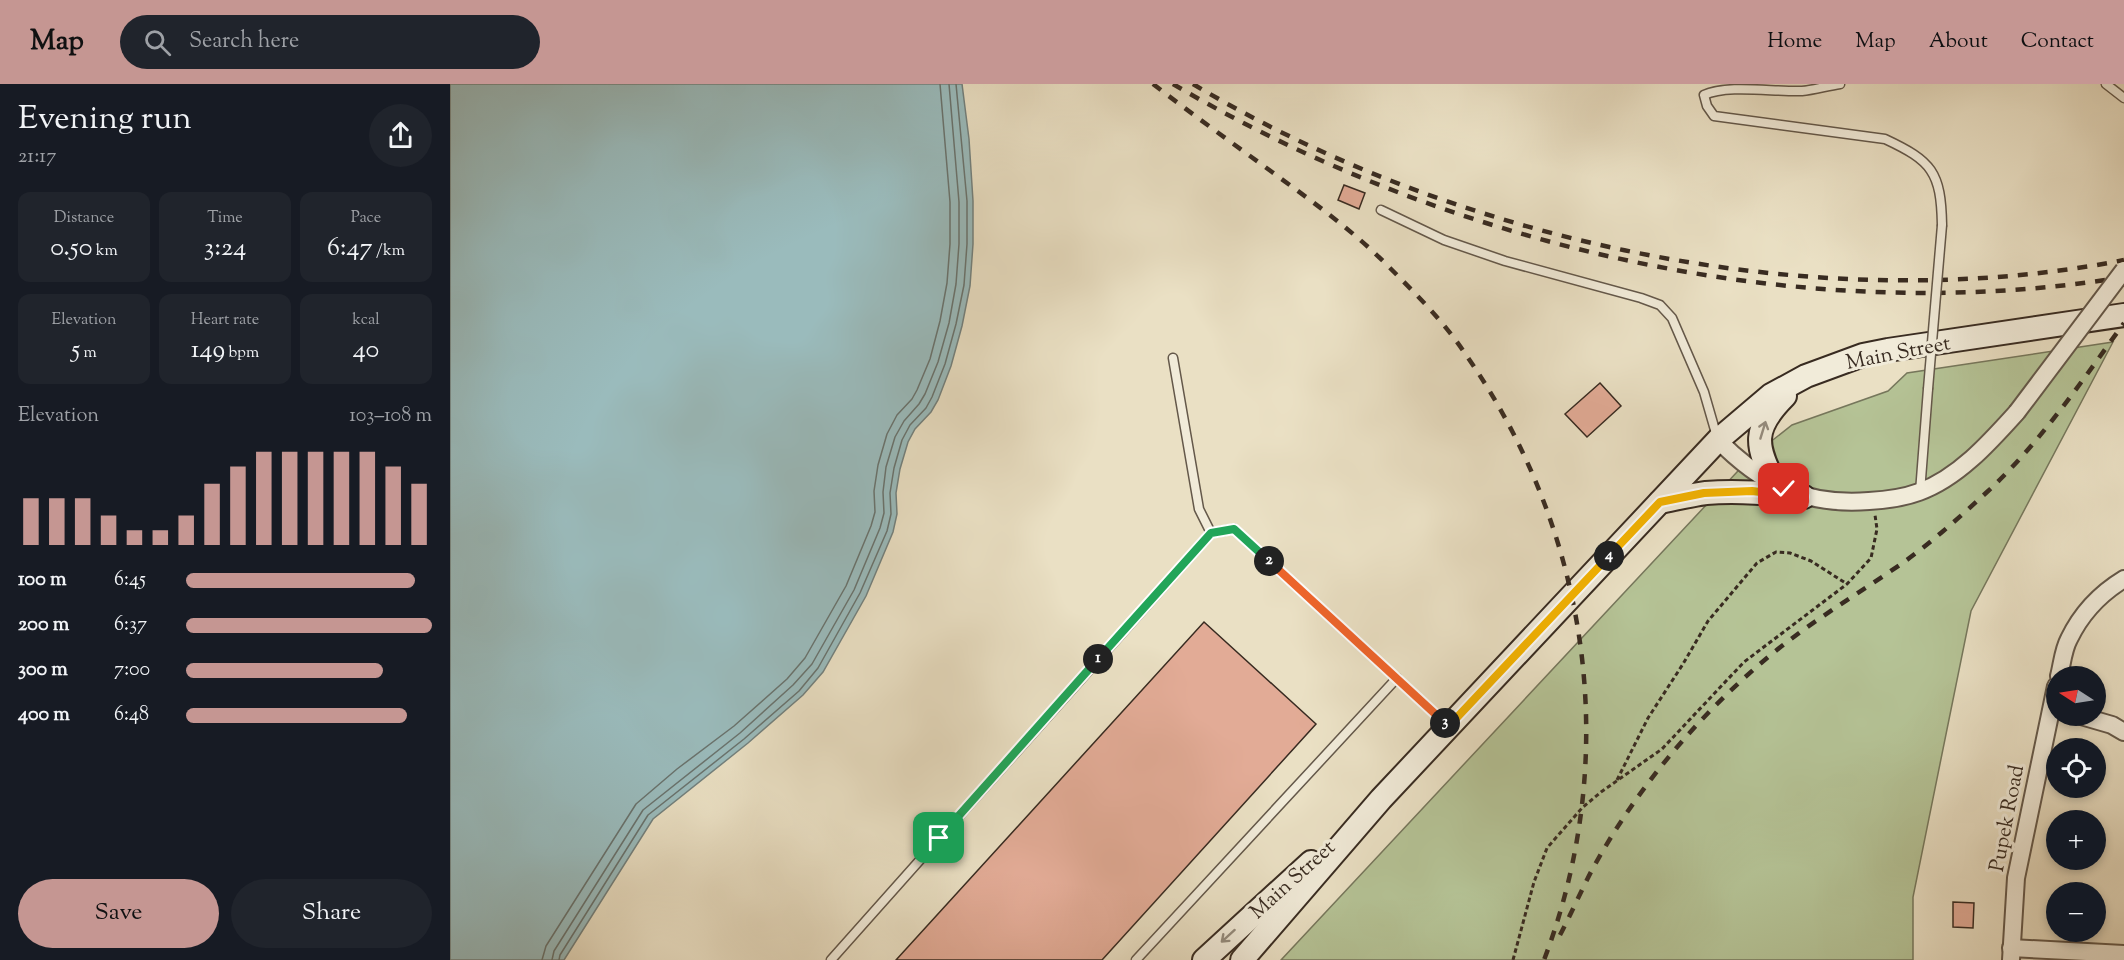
<!DOCTYPE html>
<meta charset="utf-8">
<style>
body{margin:0;font-family:"Sorts Mill Goudy",serif;background:#20242c;color:#f1f3f6;height:100vh;display:flex;flex-direction:column;font-size:22px;white-space:nowrap}
*{box-sizing:border-box;margin:0}
p{font-size:20px;color:#9ea1a6}
.icon{flex:none;width:33px;height:33px;fill:none;stroke:currentColor;stroke-width:2;stroke-linecap:round;stroke-linejoin:round}
.map{position:relative;flex:1;overflow:hidden}
.side{display:flex;flex-direction:column;background:#171b24;width:450px}
.side>*{flex:none}
.needle{width:39px;rotate:282deg}
.controls{position:absolute;left:1596px;top:582px;display:grid;gap:12px}
.controls a{display:grid;place-items:center;width:60px;height:60px;border-radius:50%;background:#171b24;box-shadow:0 3px 9px #0003;font-size:30px}
.pin{position:absolute;display:grid;place-items:center;width:51px;height:51px;color:#fff;margin:-26px;border-radius:12px;box-shadow:0 3px 9px #0006}
.km{position:absolute;width:30px;height:30px;margin:-15px;border-radius:50%;background:#222;color:#fff;font-size:16px;line-height:30px;text-align:center}
.round{display:grid;place-items:center;flex:none;width:63px;height:63px;border-radius:32px;background:#20242c}
.head{display:flex;align-items:center;justify-content:space-between;height:102px;padding:0 18px}
h1{font-size:33px;font-weight:600;line-height:45px}
.metrics{display:grid;grid-template-columns:repeat(3,1fr);gap:9px;height:102px;padding:6px 18px}
.metrics div{display:grid;align-content:center;border-radius:12px;background:#20242c;text-align:center}
.metrics b{font-size:26px;font-weight:600}
.metrics small{font-size:16px;font-weight:400}
.metrics p{font-size:16px}
.chart{height:168px;padding:12px 18px}
.chart p{display:flex;justify-content:space-between}
.chart svg{width:100%;height:108px;margin-top:6px;stroke:#c59692;stroke-width:6}
.cta{display:flex;gap:12px;margin-top:auto;padding:12px 18px}
.cta a{flex:1;height:69px;border-radius:36px;background:#c59692;color:#111;font-size:24px;font-weight:600;line-height:69px;text-align:center}
.cta a+a{background:#20242c;color:#f1f3f6}
ul{padding:0 18px;list-style:none;font-size:20px}
li{display:grid;grid-template-columns:96px 72px 1fr;align-items:center;height:45px}
li i{height:15px;border-radius:8px;background:#c59692}
header{display:flex;align-items:center;gap:36px;box-sizing:border-box;height:84px;padding:0 30px;background:#c59692;color:#111}
header strong{font-size:28px}
nav{display:flex;gap:33px;margin-inline-start:auto;font-size:21px}
.search{width:420px;height:54px;background:#20242c;display:flex;align-items:center;gap:15px;box-sizing:border-box;padding:0 21px;border-radius:33px;color:#9ea1a6;font-size:22px}
main{display:flex;flex:1;min-height:0}
.map>svg:first-child{display:block}
.green{fill:#b5c396;stroke:#76775c;stroke-width:1.5}
.water{fill:#9abbbc;stroke:#73817e;stroke-width:1.5}
.lines{fill:none;stroke-linecap:round;stroke-linejoin:round}
.shore{stroke:#69736e;stroke-width:1.5}
.building{fill:#e2ab96;stroke:#382b21;stroke-width:1.5}
.service-casing{stroke:#64584a;stroke-width:11}
.minor-casing{stroke:#64584a;stroke-width:20}
.secondary-casing{stroke:#382b21;stroke-width:26}
.path{stroke:#382b21;stroke-width:3;stroke-dasharray:4.5 3;stroke-linecap:butt}
.service{stroke:#f1ebd9;stroke-width:8}
.minor{stroke:#f1ebd9;stroke-width:16}
.secondary{stroke:#f1ebd9;stroke-width:22}
.rail{stroke:#382b21;stroke-width:4.5;stroke-dasharray:10 10;stroke-linecap:butt}
.service-bridge-casing{stroke:#64584a;stroke-width:11;stroke-linecap:butt}
.minor-bridge-casing{stroke:#64584a;stroke-width:20;stroke-linecap:butt}
.service-bridge{stroke:#f1ebd9;stroke-width:8}
.minor-bridge{stroke:#f1ebd9;stroke-width:16}
.oneway{stroke:#948b7d}
.split-1-casing{stroke:#fff;stroke-width:12}
.split-2-casing{stroke:#fff;stroke-width:12}
.split-3-casing{stroke:#fff;stroke-width:12}
.split-4-casing{stroke:#fff;stroke-width:12}
.split-5-casing{stroke:#fff;stroke-width:12}
.split-1{stroke:#22a559;stroke-width:8}
.split-2{stroke:#22a559;stroke-width:8}
.split-3{stroke:#f0652b;stroke-width:8}
.split-4{stroke:#f5b400;stroke-width:8}
.split-5{stroke:#f5b400;stroke-width:8}
.labels{text-anchor:middle;stroke-width:6;stroke-linejoin:round;paint-order:stroke}
.street-label{font-size:21px;fill:#382b21;stroke:#f1ebd9}
</style>
<header>
<strong>Map</strong>
<div class="search"><svg class="icon" aria-label="search" viewBox="0 0 24 24"><circle cx="10" cy="10" r="6"/><path d="M15 15l6 6"/></svg>Search here</div>
<nav><a>Home</a><a>Map</a><a>About</a><a>Contact</a></nav>
</header>
<main>
<section class="side">
<div class="head"><div><h1>Evening run</h1><p>21:17</p></div><a class="round"><svg class="icon" aria-label="share" viewBox="0 0 24 24"><path d="M12 15V3M7 8l5-5 5 5M5 13v7h14v-7"/></svg></a></div>
<div class="metrics">
<div><p>Distance</p><b>0.50<small> km</small></b></div>
<div><p>Time</p><b>3:24</b></div>
<div><p>Pace</p><b>6:47<small> /km</small></b></div>
</div>
<div class="metrics">
<div><p>Elevation</p><b>5<small> m</small></b></div>
<div><p>Heart rate</p><b>149<small> bpm</small></b></div>
<div><p>kcal</p><b>40</b></div>
</div>
<div class="chart"><p><span>Elevation</span>103–108 m</p>
<svg viewBox="0 0 160 44" preserveAspectRatio="none"><path d="M5 44V25M15 44V25M25 44V25M35 44V32M45 44V38M55 44V38M65 44V32M75 44V19M85 44V12M95 44V6M105 44V6M115 44V6M125 44V6M135 44V6M145 44V12M155 44V19"/></svg>
</div>
<ul>
<li><b>100 m</b>6:45<i style="width:93%"></i></li>
<li><b>200 m</b>6:37<i style="width:100%"></i></li>
<li><b>300 m</b>7:00<i style="width:80%"></i></li>
<li><b>400 m</b>6:48<i style="width:90%"></i></li>
</ul>
<div class="cta"><a>Save</a><a>Share</a></div>
</section>
<div class="map">
<svg width="1674" height="876" viewBox="0 0 1674 876">
<rect width="100%" height="100%" fill="#eae0c4"/>
<filter id="stains"><feTurbulence type="fractalNoise" baseFrequency=".00333" numOctaves="4"/><feColorMatrix values="0 0 0 0 .2 0 0 0 0 .09 0 0 0 0 .02 0 0 0 .5 -.17"/></filter>
<radialGradient id="worn" r=".72"><stop offset=".6" stop-color="#630" stop-opacity="0"/><stop offset="1" stop-color="#630" stop-opacity=".3"/></radialGradient>
<!-- green -->
<path class="green" d="M1663 258 1521 527 1463 813V876H831L1301 373 1342 341 1438 307 1457 289Z"/>
<!-- water -->
<path class="water" d="M0 0H512L519 55 523 117V160L520 202 512 242 501 282 488 316 481 328 465 345 458 358 450 385 446 409 447 430 443 448 416 512 373 588 353 611 298 659 203 735 114 876H0Z"/>
<g class="lines">
<!-- shore -->
<g class="shore">
<path d="M92 876 96 862 186 720 227 685 284 642 337 595 355 574 396 502 421 442 425 428 424 407 428 381 437 350 447 331 462 315 467 306 480 275 490 237 497 199 500 160V118L490 0"/>
<path d="M102 876 104 867 193 726 290 649 343 601 362 580 404 506 430 444 434 429 433 408 436 383 445 353 454 337 469 320 475 310 488 278 499 239 506 200 509 160V118L499 0"/>
<path d="M109 876 110 871 198 731 294 655 349 607 368 584 410 509 437 447 441 430 440 409 444 384 452 356 460 341 476 324 482 313 495 280 506 240 514 201 517 160V117L506 0"/>
</g>
</g>
<!-- building -->
<g class="building">
<path d="M894 101 915 109 909 125 888 116Z"/>
<path d="M1150 299 1171 322 1137 353 1115 330Z"/>
<path d="M754 538 866 640 652 876H446Z"/>
<path d="M1503 818 1524 819 1523 844 1503 843Z"/>
</g>
<g class="lines">
<defs>
<g id="service">
<path d="M1390 0C1377 2 1364 6 1352 7 1322 8 1278 0 1254 11L1257 22 1264 32 1435 55C1482 77 1491 88 1492 141"/>
<path d="M1656 0 1674 14"/>
<path d="M931 126 994 156 1055 177 1191 214 1210 221 1222 234 1254 308 1267 353"/>
<path d="M723 274 749 425 761 449"/>
<path d="M1470 408 1478 305"/>
<path d="M381 876 761 449 784 445 997 641"/>
<path d="M686 876 947 594"/>
</g>
<g id="minor">
<path d="M1268 356C1312 401 1356 422 1419 417 1436 416 1453 414 1469 408 1508 394 1540 358 1567 328"/>
<path d="M1609 592C1612 581 1613 566 1619 555 1631 530 1651 509 1674 495"/>
<path d="M1631 632 1662 641 1674 648"/>
<path d="M1561 864 1674 870"/>
<path d="M1561 876 1566 794 1606 602"/>
</g>
<g id="secondary">
<path d="M1325 400C1305 361 1302 345 1335 312"/>
<path d="M1210 418C1225 415 1241 411 1256 409 1289 406 1321 409 1354 413"/>
<path d="M754 876 861 778"/>
<path d="M792 876 931 715 1268 356 1321 311 1356 292 1413 271 1438 266 1674 231"/>
</g>
</defs>
<!-- service casing -->
<use href="#service" class="service-casing"/>
<!-- minor casing -->
<use href="#minor" class="minor-casing"/>
<!-- secondary casing -->
<use href="#secondary" class="secondary-casing"/>
<!-- path -->
<g class="path">
<path d="M1167 696 1198 634 1233 580 1258 537 1307 479 1326 468 1340 469 1361 477 1397 500"/>
<path d="M1063 876 1084 798 1097 764 1132 724 1151 708 1212 665 1294 578 1397 500 1421 474 1427 445 1425 431"/>
</g>
<!-- service -->
<use href="#service" class="service"/>
<!-- minor -->
<use href="#minor" class="minor"/>
<!-- secondary -->
<use href="#secondary" class="secondary"/>
<!-- rail -->
<g class="rail">
<path d="M703 0C742 30 782 59 822 88 863 118 905 148 941 185 966 210 994 238 1014 268 1140 447 1172 671 1094 876"/>
<path d="M723 0C999 163 1355 246 1674 193"/>
<path d="M743 0C1008 159 1369 236 1674 176"/>
<path d="M1110 851C1121 830 1131 807 1142 786 1186 705 1247 633 1317 574 1360 538 1408 510 1454 478 1483 457 1511 432 1537 408 1590 359 1632 297 1674 239"/>
</g>
<defs>
<path id="service-bridge" d="M1478 305 1492 141"/>
<path id="minor-bridge" d="M1567 328 1674 186"/>
</defs>
<!-- service-bridge casing -->
<use href="#service-bridge" class="service-bridge-casing"/>
<!-- minor-bridge casing -->
<use href="#minor-bridge" class="minor-bridge-casing"/>
<!-- service-bridge -->
<use href="#service-bridge" class="service-bridge"/>
<!-- minor-bridge -->
<use href="#minor-bridge" class="minor-bridge"/>
</g>
<!-- one-way arrows -->
<defs><path id="oneway-shaft" d="M-6 0H5M1.5-3L5.5 0L1.5 3" fill="none" stroke-width="1.6" stroke-linecap="round" stroke-linejoin="round" transform="scale(1.5)"/></defs>
<g class="oneway">
<use href="#oneway-shaft" transform="translate(1313 346) rotate(-73)"/>
<use href="#oneway-shaft" transform="translate(778 852) rotate(138)"/>
</g>
<g class="lines">
<defs>
<path id="split-1" d="M489 754 648 575"/>
<path id="split-2" d="M648 575 761 449 784 445 819 477"/>
<path id="split-3" d="M819 477 995 639"/>
<path id="split-4" d="M995 639 998 643 1159 472"/>
<path id="split-5" d="M1159 472 1210 418 1254 409 1302 407 1354 413 1334 405"/>
</defs>
<!-- split-1 casing -->
<use href="#split-1" class="split-1-casing"/>
<!-- split-2 casing -->
<use href="#split-2" class="split-2-casing"/>
<!-- split-3 casing -->
<use href="#split-3" class="split-3-casing"/>
<!-- split-4 casing -->
<use href="#split-4" class="split-4-casing"/>
<!-- split-5 casing -->
<use href="#split-5" class="split-5-casing"/>
<!-- split-1 -->
<use href="#split-1" class="split-1"/>
<!-- split-2 -->
<use href="#split-2" class="split-2"/>
<!-- split-3 -->
<use href="#split-3" class="split-3"/>
<!-- split-4 -->
<use href="#split-4" class="split-4"/>
<!-- split-5 -->
<use href="#split-5" class="split-5"/>
</g>
<g class="labels">
<!-- street labels -->
<g class="street-label">
<text transform="translate(1448 268) rotate(-11)" y="7">Main Street</text>
<text transform="translate(1556 734) rotate(-79)" y="7">Pupek Road</text>
<text transform="translate(842 795) rotate(-42)" y="7">Main Street</text>
</g>
</g>
<rect width="100%" height="100%" filter="url(#stains)"/>
<rect width="100%" height="100%" fill="url(#worn)"/>
</svg>
<div class="controls">
<a><svg class="needle" viewBox="-14 -14 28 28"><path d="M0-13l5 13h-10z" fill="#e53935"/><path d="M0 13l5-13h-10z" fill="#9ea1a6"/></svg></a>
<a><svg class="icon" aria-label="locate" viewBox="0 0 24 24"><circle cx="12" cy="12" r="6"/><path d="M12 2v4M12 18v4M2 12h4M18 12h4"/></svg></a>
<a>+</a>
<a>−</a>
</div>
<div class="pin" style="left:489px;top:754px;background:#1e9e55"><svg class="icon" aria-label="arrive" viewBox="0 0 24 24"><path d="M6 21V4h12l-3 4 3 4H6"/></svg></div>
<div class="pin" style="left:1334px;top:405px;background:#d93025"><svg class="icon" aria-label="check" viewBox="0 0 24 24"><path d="M5 12l5 5 9-10"/></svg></div>
<b class="km" style="left:648px;top:575px">1</b>
<b class="km" style="left:819px;top:477px">2</b>
<b class="km" style="left:995px;top:639px">3</b>
<b class="km" style="left:1159px;top:472px">4</b>
</div>
</main>
